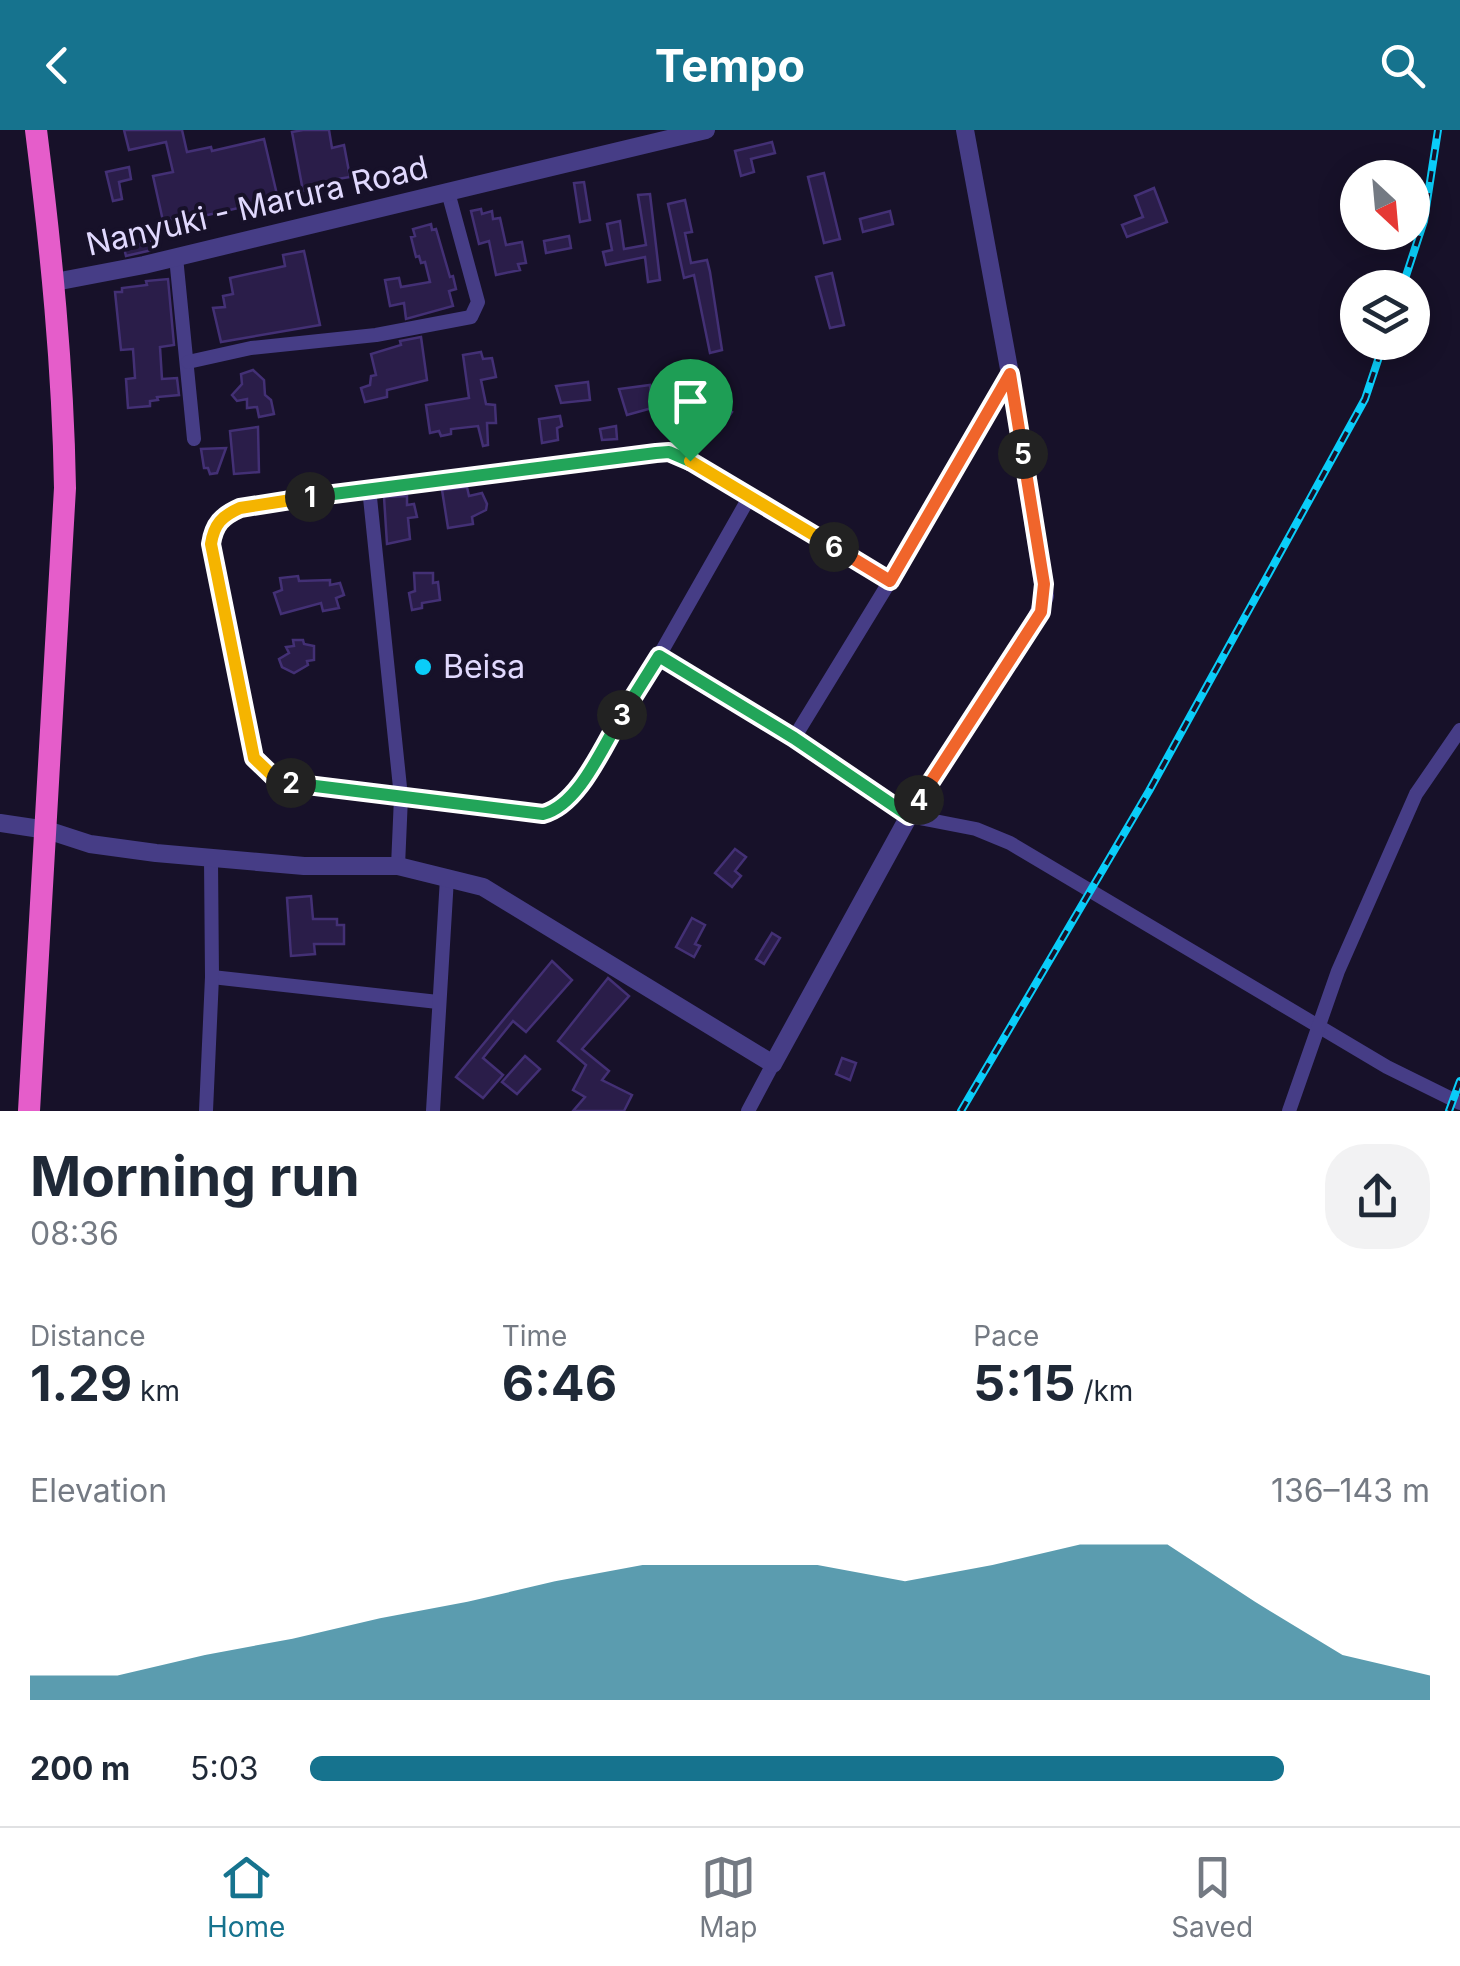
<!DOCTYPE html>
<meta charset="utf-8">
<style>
body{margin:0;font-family:Inter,sans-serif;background:#f2f2f3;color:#1f2937;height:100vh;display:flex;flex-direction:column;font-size:38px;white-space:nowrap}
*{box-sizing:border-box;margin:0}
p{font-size:32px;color:#747a83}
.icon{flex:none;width:55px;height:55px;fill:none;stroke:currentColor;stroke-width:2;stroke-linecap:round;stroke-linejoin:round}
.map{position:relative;height:981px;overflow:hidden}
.panel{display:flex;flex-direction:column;background:#fff;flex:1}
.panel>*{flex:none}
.needle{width:65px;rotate:154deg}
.controls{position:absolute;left:1340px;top:30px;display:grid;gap:20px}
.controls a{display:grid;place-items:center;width:90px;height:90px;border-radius:50%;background:#fff;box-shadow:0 5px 25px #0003;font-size:50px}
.pin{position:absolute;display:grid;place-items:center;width:85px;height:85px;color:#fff;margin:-102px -42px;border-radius:50% 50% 50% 0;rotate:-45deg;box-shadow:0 0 10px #0007}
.pin .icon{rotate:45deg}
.km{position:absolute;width:50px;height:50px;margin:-25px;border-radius:50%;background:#222;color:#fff;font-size:28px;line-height:50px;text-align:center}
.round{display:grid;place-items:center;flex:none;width:105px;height:105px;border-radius:40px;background:#f2f2f3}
.overview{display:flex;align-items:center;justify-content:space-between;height:170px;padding:0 30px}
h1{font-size:55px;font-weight:700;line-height:75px}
.stats{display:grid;grid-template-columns:repeat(3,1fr);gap:15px;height:170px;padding:10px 30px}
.stats div{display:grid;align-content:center}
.stats b{font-size:50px;font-weight:700}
.stats small{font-size:28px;font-weight:400}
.stats p{font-size:28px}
.chart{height:280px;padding:20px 30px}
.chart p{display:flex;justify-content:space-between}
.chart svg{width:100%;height:180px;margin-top:10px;fill:#16738e;opacity:.7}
ul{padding:0 30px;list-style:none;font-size:32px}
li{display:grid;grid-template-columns:160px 120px 1fr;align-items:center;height:75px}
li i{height:25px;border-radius:12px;background:#16738e}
header{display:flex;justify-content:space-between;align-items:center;height:130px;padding:0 30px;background:#16738e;color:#fff;font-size:45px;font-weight:700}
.dock{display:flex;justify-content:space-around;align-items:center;height:140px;border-top:2px solid #e0e1e3;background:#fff;font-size:28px;color:#747a83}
.dock a{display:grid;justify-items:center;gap:5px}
.dock .selected{color:#16738e}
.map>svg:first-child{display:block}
.building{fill:#2a1d49;stroke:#433075;stroke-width:2.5}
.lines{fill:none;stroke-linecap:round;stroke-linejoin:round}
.minor{stroke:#463d86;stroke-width:14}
.tertiary{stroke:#463d86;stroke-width:18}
.trunk{stroke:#e55dca;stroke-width:22}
.rail-casing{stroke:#0acdf9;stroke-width:8}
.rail{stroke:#171129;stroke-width:4;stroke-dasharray:11;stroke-linecap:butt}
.split-1-casing{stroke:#fff;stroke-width:20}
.split-2-casing{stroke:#fff;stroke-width:20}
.split-3-casing{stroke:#fff;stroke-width:20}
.split-4-casing{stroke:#fff;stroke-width:20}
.split-5-casing{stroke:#fff;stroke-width:20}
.split-6-casing{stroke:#fff;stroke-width:20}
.split-7-casing{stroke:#fff;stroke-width:20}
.split-1{stroke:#22a559;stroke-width:12}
.split-2{stroke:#f5b400;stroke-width:12}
.split-3{stroke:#22a559;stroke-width:12}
.split-4{stroke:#22a559;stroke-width:12}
.split-5{stroke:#f0652b;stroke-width:12}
.split-6{stroke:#f0652b;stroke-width:12}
.split-7{stroke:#f5b400;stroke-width:12}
.poi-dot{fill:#0acdf9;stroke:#171129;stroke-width:4}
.labels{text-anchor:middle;stroke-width:8;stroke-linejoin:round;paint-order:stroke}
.street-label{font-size:32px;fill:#e1d9fe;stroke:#171129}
.poi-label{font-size:32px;fill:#e1d9fe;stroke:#171129;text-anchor:start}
</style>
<header><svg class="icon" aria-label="back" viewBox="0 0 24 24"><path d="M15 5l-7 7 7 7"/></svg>Tempo<svg class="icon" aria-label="search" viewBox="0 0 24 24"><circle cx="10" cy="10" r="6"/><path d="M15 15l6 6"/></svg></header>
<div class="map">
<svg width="1460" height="981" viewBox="0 0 1460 981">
<rect width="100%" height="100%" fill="#171129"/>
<!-- building -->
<g class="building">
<path d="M124 0H182L187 22 211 17 212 21 264 9 278 69 190 89 189 85 163 91 153 46 173 42 166 12 129 20Z"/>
<path d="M303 0H329L332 18 344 15 350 47 331 50 332 55 303 61 292 2Z"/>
<path d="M772 12 775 23 751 29 754 42 741 46 735 21Z"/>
<path d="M129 37 131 49 119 52 122 69 113 71 106 42Z"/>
<path d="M824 43 840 109 824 113 808 47Z"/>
<path d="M584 52 590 90 580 92 574 53Z"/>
<path d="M1154 58 1167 92 1127 107 1122 95 1143 87 1135 66Z"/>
<path d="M650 64 660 150 648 152 645 127 606 135 603 122 612 120 607 94 620 91 624 119 646 115 638 65Z"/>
<path d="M685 70 692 102 685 103 691 133 707 130 710 142 722 220 710 223 694 145 684 148 668 74Z"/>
<path d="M481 79 482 84 492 81 493 89 500 88 506 115 522 112 526 133 518 134 520 140 496 145 489 111 479 114 471 81Z"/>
<path d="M890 81 893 94 863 102 860 89Z"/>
<path d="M431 94 432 100 436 99 450 147 453 146 456 159 449 161 453 176 406 189 404 173 390 176 385 150 399 148 401 157 430 152 425 132 421 133 419 126 416 127 411 107 415 106 413 99Z"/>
<path d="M569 106 571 118 546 123 544 111Z"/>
<path d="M150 111 152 120 126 126 124 118Z"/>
<path d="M304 121 320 195 221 212 213 178 225 177 223 166 233 164 230 148 285 136 283 125Z"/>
<path d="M832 143 844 195 830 198 816 147Z"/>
<path d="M168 149 174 215 160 217 162 249 177 248 179 265 157 267 158 270 150 271V276L128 278 126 249 135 248 133 219 121 220 115 162H122V158L147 155 146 151Z"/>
<path d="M421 207 427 250 387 260V267L365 272 361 258 370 255 371 246 376 245 371 224 401 215 400 211Z"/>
<path d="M481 222 483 229 492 228 496 247 481 250 486 274 495 275 496 293H487L488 315 483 316 478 296 451 299V304L441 306 439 301 430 303 426 275 469 268 463 225Z"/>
<path d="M253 240 264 250 265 265 271 270 274 284 259 287 257 277 247 278V269L237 271 232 265 242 254 241 244Z"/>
<path d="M588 252 590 270 561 273 556 256Z"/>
<path d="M711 254 729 263 723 275 732 282 721 297 714 293 708 297 698 293 694 282 687 280 698 265H704Z"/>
<path d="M650 255 652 278 627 285 619 259Z"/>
<path d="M560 286 562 296 557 298 558 310 542 313 539 289Z"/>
<path d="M616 296 617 309 602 310 600 299Z"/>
<path d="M258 297 259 342 234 344 230 301Z"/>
<path d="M226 318 217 343 210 344 208 338H204L201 319Z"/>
<path d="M467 357 469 366 482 363 487 374 486 380 472 387 473 394 448 398 442 360Z"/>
<path d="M407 366V375L414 374 417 387 408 388 410 409 387 414 384 367Z"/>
<path d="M414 443H433V453L438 452 440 470 422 473V478L412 480 409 463 415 461Z"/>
<path d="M298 446 299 451 330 450V455L340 453 344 465 336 468 339 478 323 481 321 473 281 484 274 463 282 460 280 448Z"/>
<path d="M293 510H303L304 514 314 516V530L307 531 308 535 294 543 282 537 279 529 289 523 286 517 294 516Z"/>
<path d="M735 719 746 727 735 741 741 746 732 757 715 743Z"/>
<path d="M311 766 313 789H337V795H344V814H314L315 824 291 826 287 768Z"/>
<path d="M692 788 705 795 695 814 700 816 694 827 676 817Z"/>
<path d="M772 803 780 808 764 834 756 829Z"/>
<path d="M552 831 572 850 526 902 513 891 483 928 503 945 483 968 456 947Z"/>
<path d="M608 848 629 866 582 919 609 941 602 950 632 965 624 981H573L585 967 573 960 586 935 558 911Z"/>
<path d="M525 926 540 939 517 964 502 952Z"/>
<path d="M842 928 856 933 850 950 836 944Z"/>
</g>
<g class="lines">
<!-- minor -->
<g class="minor">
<path d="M176 127 194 309"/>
<path d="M188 232 251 218 376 205 471 187 478 172 448 62"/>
<path d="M369 358 401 667 398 736"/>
<path d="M750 366 659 526 581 654C571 670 562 679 543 684L279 651 254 628 211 414 213 400 220 389 241 378 369 358 669 322 750 366 890 451"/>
<path d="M659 526 794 608 909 686 976 699 1010 713 1387 937 1460 973"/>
<path d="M794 608 890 451 1010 244"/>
<path d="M212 847 438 872"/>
<path d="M206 981 212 847 211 730"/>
<path d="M433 981 447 748"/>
<path d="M748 981 773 934"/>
<path d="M1289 981 1338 841 1416 664 1460 600"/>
</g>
<!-- tertiary -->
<g class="tertiary">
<path d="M55 152 144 135 706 0"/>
<path d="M0 693 47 700 90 714 156 723 304 736H398L483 757 773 934 909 686 1035 492 1045 466 1010 244 965 0"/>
</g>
<!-- trunk -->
<path class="trunk" d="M29 981 65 358C63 237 51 119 36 0"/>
<defs>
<g id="rail">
<path d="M1402 158 1424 91 1438 0"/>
<path d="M961 981 1149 661 1365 269 1384 212"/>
<path d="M1449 981 1460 951"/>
</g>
</defs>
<!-- rail casing -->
<use href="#rail" class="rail-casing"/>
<!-- rail -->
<use href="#rail" class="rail"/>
</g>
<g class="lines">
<defs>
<path id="split-1" d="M310 367 656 323 669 322 690 331"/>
<path id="split-2" d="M291 653 278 651 254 628 211 414C214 394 222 386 240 378L310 367"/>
<path id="split-3" d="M291 653 543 684C579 675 603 616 622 585"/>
<path id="split-4" d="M622 585 659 526 794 608 909 686 919 670"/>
<path id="split-5" d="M919 670 1041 482 1044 454 1023 324"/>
<path id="split-6" d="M834 417 890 451 1010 244 1023 324"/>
<path id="split-7" d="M690 331 834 417"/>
</defs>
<!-- split-1 casing -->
<use href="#split-1" class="split-1-casing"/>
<!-- split-2 casing -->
<use href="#split-2" class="split-2-casing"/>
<!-- split-3 casing -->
<use href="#split-3" class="split-3-casing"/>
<!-- split-4 casing -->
<use href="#split-4" class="split-4-casing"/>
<!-- split-5 casing -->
<use href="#split-5" class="split-5-casing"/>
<!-- split-6 casing -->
<use href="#split-6" class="split-6-casing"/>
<!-- split-7 casing -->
<use href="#split-7" class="split-7-casing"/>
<!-- split-1 -->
<use href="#split-1" class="split-1"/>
<!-- split-2 -->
<use href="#split-2" class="split-2"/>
<!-- split-3 -->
<use href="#split-3" class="split-3"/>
<!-- split-4 -->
<use href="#split-4" class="split-4"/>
<!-- split-5 -->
<use href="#split-5" class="split-5"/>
<!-- split-6 -->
<use href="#split-6" class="split-6"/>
<!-- split-7 -->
<use href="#split-7" class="split-7"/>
</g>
<!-- markers -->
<circle class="poi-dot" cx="423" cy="537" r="10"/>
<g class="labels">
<!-- street labels -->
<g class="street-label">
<text transform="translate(257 76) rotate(-13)" y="11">Nanyuki - Marura Road</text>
</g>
<!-- poi labels -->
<g class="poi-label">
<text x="443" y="548">Beisa</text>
</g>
</g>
</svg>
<div class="controls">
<a><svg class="needle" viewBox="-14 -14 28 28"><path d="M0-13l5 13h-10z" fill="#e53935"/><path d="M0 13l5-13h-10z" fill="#747a83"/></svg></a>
<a><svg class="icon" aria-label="layers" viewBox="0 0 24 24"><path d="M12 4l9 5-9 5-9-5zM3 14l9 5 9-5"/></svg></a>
</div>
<div class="pin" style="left:690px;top:331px;background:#1e9e55"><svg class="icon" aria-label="arrive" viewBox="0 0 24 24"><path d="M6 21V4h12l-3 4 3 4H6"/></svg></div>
<b class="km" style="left:310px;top:367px">1</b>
<b class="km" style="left:291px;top:653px">2</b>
<b class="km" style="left:622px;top:585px">3</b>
<b class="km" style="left:919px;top:670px">4</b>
<b class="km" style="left:1023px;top:324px">5</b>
<b class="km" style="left:834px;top:417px">6</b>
</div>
<section class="panel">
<div class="overview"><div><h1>Morning run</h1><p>08:36</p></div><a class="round"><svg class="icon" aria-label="share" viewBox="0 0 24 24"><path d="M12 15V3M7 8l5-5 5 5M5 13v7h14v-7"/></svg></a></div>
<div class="stats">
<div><p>Distance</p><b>1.29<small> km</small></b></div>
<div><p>Time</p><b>6:46</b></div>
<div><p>Pace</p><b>5:15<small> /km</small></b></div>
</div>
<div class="chart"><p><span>Elevation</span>136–143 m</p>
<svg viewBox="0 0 160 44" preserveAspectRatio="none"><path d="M0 44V38L10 38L20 33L30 29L40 24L50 20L60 15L70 11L80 11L90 11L100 15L110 11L120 6L130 6L140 20L150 33L160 38V44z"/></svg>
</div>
<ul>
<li><b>200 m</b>5:03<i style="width:87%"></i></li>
</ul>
</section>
<nav class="dock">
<a class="selected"><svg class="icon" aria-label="home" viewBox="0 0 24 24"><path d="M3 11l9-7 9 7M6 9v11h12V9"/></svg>Home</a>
<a><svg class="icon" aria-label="map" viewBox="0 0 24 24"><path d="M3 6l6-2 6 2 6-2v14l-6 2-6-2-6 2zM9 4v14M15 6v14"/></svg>Map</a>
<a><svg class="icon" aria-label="saved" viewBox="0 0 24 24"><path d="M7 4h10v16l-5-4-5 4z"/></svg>Saved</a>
</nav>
